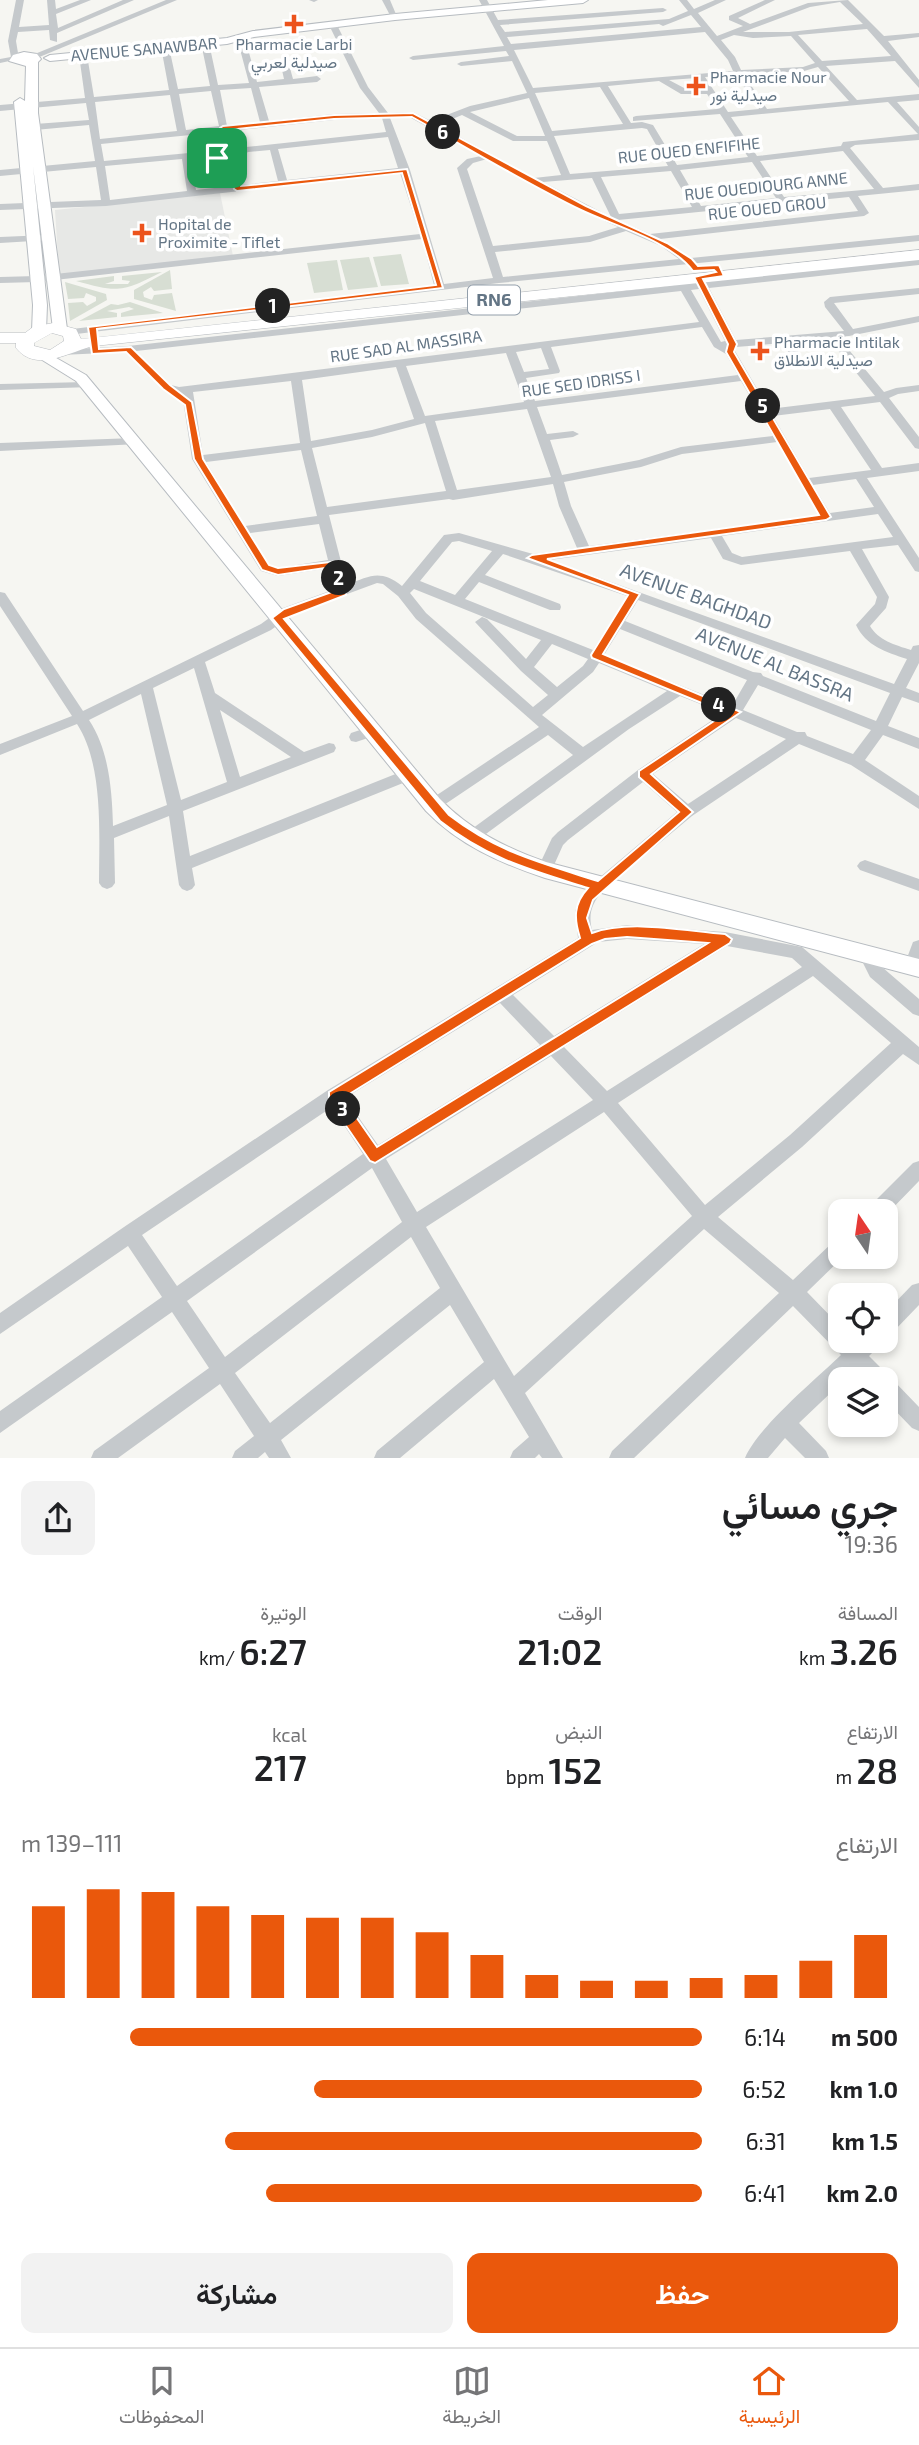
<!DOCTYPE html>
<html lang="ar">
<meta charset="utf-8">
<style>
body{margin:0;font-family:"Exo 2",Vazirmatn,sans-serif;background:#f2f2f2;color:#202124;direction:rtl;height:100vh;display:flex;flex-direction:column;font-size:26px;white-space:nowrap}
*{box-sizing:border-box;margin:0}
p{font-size:23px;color:#757577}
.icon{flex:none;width:38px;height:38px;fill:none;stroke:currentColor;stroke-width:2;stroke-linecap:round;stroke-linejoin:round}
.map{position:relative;height:1458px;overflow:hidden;direction:ltr}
.drawer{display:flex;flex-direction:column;background:#fff;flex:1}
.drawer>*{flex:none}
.needle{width:46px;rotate:347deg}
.controls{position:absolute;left:828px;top:1199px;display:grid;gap:14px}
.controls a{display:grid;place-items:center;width:70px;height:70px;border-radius:14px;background:#fff;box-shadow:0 4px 10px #0003;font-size:35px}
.pin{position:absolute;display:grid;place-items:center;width:60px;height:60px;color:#fff;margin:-30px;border-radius:14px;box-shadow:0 4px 10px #0006}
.km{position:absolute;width:35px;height:35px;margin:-18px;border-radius:50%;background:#222;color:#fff;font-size:19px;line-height:35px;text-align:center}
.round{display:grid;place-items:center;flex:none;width:74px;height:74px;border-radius:14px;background:#f2f2f2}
.overview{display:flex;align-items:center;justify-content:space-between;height:119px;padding:0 21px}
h1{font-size:38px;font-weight:600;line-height:52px}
.metrics{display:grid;grid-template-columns:repeat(3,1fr);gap:10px;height:119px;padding:7px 21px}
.metrics div{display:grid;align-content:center}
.metrics b{font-size:35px;font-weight:600}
.metrics small{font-size:19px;font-weight:400}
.metrics p{font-size:19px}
.chart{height:196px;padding:14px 21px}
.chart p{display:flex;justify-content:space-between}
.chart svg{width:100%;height:126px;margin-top:7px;stroke:#ea580c;stroke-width:6}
.primary-button{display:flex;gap:14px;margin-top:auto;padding:14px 21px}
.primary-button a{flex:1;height:80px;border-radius:14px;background:#ea580c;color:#fff;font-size:28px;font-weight:600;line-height:80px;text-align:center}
.primary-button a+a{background:#f2f2f2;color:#202124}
ul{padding:0 21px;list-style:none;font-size:23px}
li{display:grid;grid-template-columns:112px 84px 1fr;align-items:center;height:52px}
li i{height:18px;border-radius:9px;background:#ea580c}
.menu{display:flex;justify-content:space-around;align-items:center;height:98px;border-top:2px solid #e0e0e0;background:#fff;font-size:19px;color:#757577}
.menu a{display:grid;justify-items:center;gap:4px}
.menu .active{color:#ea580c}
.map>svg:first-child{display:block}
.built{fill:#e7e8e6}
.green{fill:#d7ded3}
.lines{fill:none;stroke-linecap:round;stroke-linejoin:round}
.secondary-casing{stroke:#b7bcc1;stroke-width:2}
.primary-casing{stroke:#b8bcc0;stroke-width:1}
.street{fill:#c5c9cc;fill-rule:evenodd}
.secondary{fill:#fff;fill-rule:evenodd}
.primary{fill:#fff;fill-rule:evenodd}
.route{fill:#ea580c;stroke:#fff;stroke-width:2;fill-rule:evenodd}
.poi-dot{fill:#ec531c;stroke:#fff;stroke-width:2.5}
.labels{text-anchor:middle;stroke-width:7;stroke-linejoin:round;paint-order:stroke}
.far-poi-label{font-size:16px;fill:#637585;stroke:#fff;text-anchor:start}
.far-street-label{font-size:16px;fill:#637585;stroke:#fff}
.shield{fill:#fff;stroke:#929eaa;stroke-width:2}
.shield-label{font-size:18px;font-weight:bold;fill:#637585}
.street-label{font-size:19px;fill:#637585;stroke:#fff}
</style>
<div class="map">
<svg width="919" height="1458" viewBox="0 0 919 1458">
<rect width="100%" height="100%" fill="#f6f6f2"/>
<!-- built -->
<path class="built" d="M220 193 233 256 59 275 55 210Z"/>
<!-- green -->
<g class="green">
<path d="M401 254 409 284 381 286 373 257Z"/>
<path d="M369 257 378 287 348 290 340 260Z"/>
<path d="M337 260 343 290 314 293 307 263Z"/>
<path d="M170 270 172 289 154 291 151 287 143 292 144 297 152 300 154 295 172 293 176 311 134 299V290Z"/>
<path d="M162 272C122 292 119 293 76 281L114 276V281L105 284H128L130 281 122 280V276Z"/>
<path d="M65 282 106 294 107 300 70 321 68 303 83 302 87 306 96 301V297L86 293 84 298 68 299Z"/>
<path d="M130 302 163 313 121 317V313L134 309 129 307 107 311 117 313V317L79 321 111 304 118 305Z"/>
</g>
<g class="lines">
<defs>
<g id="secondary">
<path d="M548 0H588L583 3 395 20 254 37 227 44 50 61 44 58 50 55 227 38 253 31 395 14Z"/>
<path d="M24 52 37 54 41 59 38 62V113L67 329 60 333 53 329 33 166 47 305 46 331 39 335 32 331 33 305 14 102 20 98 25 101 26 66 9 61 13 55Z"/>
<path d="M44 351 86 375 440 799C470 830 506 848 546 862L919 959V977L545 878C500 863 459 845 426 811L76 381 39 358 37 355Z"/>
</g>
<path id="primary" d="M919 250V260L94 346C70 351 37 374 16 348V343H0V333H25L33 327 53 323 76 329 81 339ZM52 333 63 336 64 341 50 350 34 346V343Z"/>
</defs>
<!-- secondary casing -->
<use href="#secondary" class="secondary-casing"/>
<!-- primary casing -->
<use href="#primary" class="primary-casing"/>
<!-- street -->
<g class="street">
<path d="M16 0H24L19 27 49 25 47 0H55L56 9 80 0H91L56 14 58 28 123 0H134L57 33V42L50 40 49 30 18 32 16 41 19 59 0 63V59L11 57 8 41Z"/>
<path d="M166 0H177L37 58 30 56Z"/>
<path d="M309 0H318L314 2Z"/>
<path d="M382 0H390L398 19H392Z"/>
<path d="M479 0H487L498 20 663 8 667 10 663 12 500 25 505 32 669 19 688 11 679 0H687L694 9 715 0H726L698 13 717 36 743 26 729 20V16L765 0H775L738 18 750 24 808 3 848 0 884 36 919 33V37L888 41 919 80V88L895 61 826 66 857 100 919 94V100L897 102 919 127V140L855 145 850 148 883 188 919 184V190L858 196 869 213 864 216 660 239 691 258 919 235V241L499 283 68 335 63 332 64 330 434 285 422 239 37 282 0 283V277L37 276 420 234 400 173 106 206 0 210V204L101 200 96 167 0 176V170L95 161 89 125 35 130 31 127 35 124 89 120 86 103 0 111V105L85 98 79 55 83 53 87 55 94 97 169 90 161 47 165 45 169 47 178 89 210 86 201 43 205 41 209 43 218 85 249 83 237 38 241 36 245 38 257 82 284 79 280 61 284 59 288 61 293 79 317 76 321 79 317 82 259 87 269 121 334 114 379 113 360 88 329 25 333 23 337 25 368 87 388 113 413 112 431 121 470 106 527 93 512 61 461 66 457 64 461 62 509 56 506 51 413 60 409 58 413 56 504 46ZM840 2 863 24 789 32H743L810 7ZM691 15 701 27 511 44 507 37 659 24 663 26ZM867 29 891 56 822 61 798 35ZM705 32 728 60 733 71 533 88 514 50ZM734 35 753 38 791 36 815 63 803 67 741 70 735 57 721 40ZM818 67 849 101 767 109 744 75 804 71ZM736 75 759 109 728 112 705 77ZM697 78 704 89H686L669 80ZM659 81 681 94H707L717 109 636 116 633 117V121L720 114 748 157 677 165 653 125 642 122 631 123 608 86ZM600 87 623 124 552 131 535 93ZM251 88 260 122 227 126 220 90ZM211 91 219 126 186 130 179 94ZM170 95 177 131 100 139 95 102ZM529 98 545 136H517L470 112ZM888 102 918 134 843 142 841 146 757 156 731 117ZM462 115 513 141H547L561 175 534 178 438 125ZM382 118 386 132 246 147 244 144 231 142 229 131 334 120ZM390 118H411L481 156 467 159 457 168 493 278 444 284 410 170ZM642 128 647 129 668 166 570 174 554 136ZM220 132 222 143 212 146 210 151 104 161 101 144ZM388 137 398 168 287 180 278 149ZM228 147 237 148 239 152 230 156 219 154V150ZM270 150 278 181 241 185 236 160 248 152ZM843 151 874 189 784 197 760 161ZM210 156 227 161 232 186 196 190 191 158ZM182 159 187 191 110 200 105 166ZM487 159 580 210 618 227 589 236 493 246 467 169 473 163ZM752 162 776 198 701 206 680 170ZM671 171 692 207 619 214 601 177ZM592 178 611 217 543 182ZM849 197 858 211 650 234 618 220ZM626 231 661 246 679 259 503 277 495 252 590 242Z"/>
<path d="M47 235 52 238 50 240 0 243V237Z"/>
<path d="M919 259V265L709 288 736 340 844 331 825 307 824 302 830 297 919 288V294L834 303 853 329 919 316V322L839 338 884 392 896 388 919 385V391L898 394 889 398 919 437V449L915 448 880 402 841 407 882 468 919 463V471L867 478 919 558V572L915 571 898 545 862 549 889 597 886 608 870 626C878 640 895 645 911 650L913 646 919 645V663L906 688 919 693V703L902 697 888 726 919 738V749L883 735 865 760 919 796V809L851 765 799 744 692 816 603 890C592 904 588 913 592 930L627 925 725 932 802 947 919 1047V1065L903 1054 802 1147 718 1217 793 1280 833 1242 840 1239V1256H844L807 1292 840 1326V1340H880L878 1347 869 1356 885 1372 887 1378 893 1380 919 1407V1431L912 1428 886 1401V1379H864L855 1369 845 1379H840V1384L799 1423 826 1451 829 1458H805L785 1438 768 1458H745C757 1428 816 1379 841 1355L793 1306 634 1458H609L612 1451 779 1293 704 1229 525 1393 563 1458H542L539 1454 535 1458H510L513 1451 529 1437 494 1379 400 1458H374L377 1451 484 1362 450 1305 281 1440 291 1458H269L265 1452 258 1458H232L235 1451 254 1436 220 1384 118 1458H91L94 1451 209 1368 172 1312 0 1433V1411L162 1297 128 1246 0 1334V1313L124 1227 328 1090 578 938 575 911 586 889 677 812 643 782 568 840 563 845 550 874 545 876 540 874 537 870 552 838 558 832 638 770 723 713 680 696 629 729 475 842H465L463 838 465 834 573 755 548 735 438 809H428L426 805 428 801 539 727 416 619 398 596 383 584 377 583 293 614 271 630 205 662 215 693 304 752 329 743 334 744 336 748 334 752 183 811 190 856 403 771H413L415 775 413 779 192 868 195 885 192 889 187 891 182 889 179 885 169 816 114 838 115 883 112 887 107 889 102 887 99 883C99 836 104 765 77 724L0 755V744L72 716 0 606V592L5 593 83 711 261 624 283 608 335 589 330 568 278 576 261 571 192 459 182 393 163 389 125 352 61 355 56 352 57 350 128 346 678 285 676 282 681 279 687 284 697 283 695 280 700 277 706 282ZM699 289 725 341 721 342 691 290ZM681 291 699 322 179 387 171 385 136 351ZM702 327 714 347 726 354 738 375 535 401 526 378 559 373 560 371 551 347ZM829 339 875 396 769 409 735 351 736 347 784 343 792 360 797 363 802 360 794 342ZM541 348 549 369 524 372 516 352ZM506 353 524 402 425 416 406 366ZM396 367 414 419 372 430 311 441 302 380ZM291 381 300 443 203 455 193 392ZM741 381 773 436 681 447 639 460 562 475 550 440 573 437 579 434 573 431 547 434 537 407ZM527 409 551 477 457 490 435 421ZM830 409 871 470 809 478 773 416ZM425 423 446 491 327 507 312 448 372 437ZM777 442 819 515 589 546 571 506 564 482 641 467 682 454ZM301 450 317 516 245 526 206 462ZM856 479 874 507 830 513 813 485ZM553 484 559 506 577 548 533 554 459 533 444 535 402 586C380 569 370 576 347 585L329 515 449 499 453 500ZM878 514 893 537 742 557 732 553 722 536ZM319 524 328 560 278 568 269 565 250 533ZM711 538 723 559 741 565 850 551 877 597 875 604 856 625C866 646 886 652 907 659L894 684 550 560ZM459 541 492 551 455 595 420 581 452 542ZM503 554 627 596 593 650 465 599 479 582 550 610H560L561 607 560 604 485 575ZM414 589 541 640 526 659 487 619 482 617 475 622 521 671 548 695 533 707 426 613 410 593ZM638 600 890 693 876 721 763 676 761 673 753 672 625 621ZM620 629 747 680 732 706 604 655ZM552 644 588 659 583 666 557 687 534 667ZM599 663 667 691 583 747 542 715 593 672ZM194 668 227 782 181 800 153 688ZM758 685 871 730 853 754 807 736 805 732H797L743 710ZM141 694 167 805 113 826C112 790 109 750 89 720ZM220 710 291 757 240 777ZM736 718 786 739 688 804 653 774ZM627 939 704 944 554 1036 513 995 598 942ZM727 946 792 958 802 967 607 1091 564 1047ZM813 976 891 1043 790 1135 705 1205 618 1103ZM500 1003 540 1045 378 1145 345 1098ZM551 1056 593 1100 417 1212 386 1159ZM332 1107 363 1154 177 1286 142 1235ZM604 1112 692 1216 514 1376 426 1227ZM372 1168 402 1222 225 1357 187 1301ZM411 1237 440 1288 270 1423 235 1373Z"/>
<path d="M87 382 91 383V387L0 390V384Z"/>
<path d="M134 438 140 442 138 444 0 451V443Z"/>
<path d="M372 726 377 727 379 731 377 735 356 742 351 741 349 737 351 733Z"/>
<path d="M865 860 919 879V891L860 870 857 866 860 862Z"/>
<path d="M919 940V968L912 973 906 971 904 966 913 942Z"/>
<path d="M866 946 872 948 882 967 919 999V1016L913 1014 870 977 858 953 860 948Z"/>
<path d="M919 1161V1181L886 1215V1211H868L871 1205 913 1163Z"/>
<path d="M919 1283V1305L893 1332 886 1334V1312L912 1285Z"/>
</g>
<!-- secondary -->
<use href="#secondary" class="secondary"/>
<!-- primary -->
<use href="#primary" class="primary"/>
</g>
<!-- route -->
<path class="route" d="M413 113 586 206 667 243 692 259 698 266 719 265 724 276 703 279 737 344 734 352 831 517 826 520 547 559 640 594 603 654 741 712 651 774 693 812 593 900 587 918 592 933C629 919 686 931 725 934L732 939 730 943 375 1163 370 1161 329 1101V1092L580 938C574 919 573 904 588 888 531 870 488 859 440 821L272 618 284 609 337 590 331 567 278 575 262 570 194 459 185 405 163 389 126 352 92 354 88 327 436 285 402 173 237 191 234 189 227 161 215 159 209 151 223 143 220 128 223 126 334 115ZM412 117C468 148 523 182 581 210 614 226 671 241 693 271L714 270 716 272 694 277 728 344 726 352 819 515 532 555 527 558 628 595 591 655 592 658 726 713 639 771V777L679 812 598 881C541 863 497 852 449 815L284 619 346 595 339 561 278 568 269 565 203 459 192 402 170 385 131 347 99 349 97 329 443 288 407 169 241 186 234 159 220 156 217 151 231 144 227 130 334 119ZM627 937 708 943 377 1147 343 1098 592 944 605 939Z"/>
<!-- markers -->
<g class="poi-dot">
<path d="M290.5 13.5h7v7h7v7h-7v7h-7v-7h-7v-7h7z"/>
<path d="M692.5 75.5h7v7h7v7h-7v7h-7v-7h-7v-7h7z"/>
<path d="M138.5 222.5h7v7h7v7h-7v7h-7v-7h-7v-7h7z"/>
<path d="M756.5 340.5h7v7h7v7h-7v7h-7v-7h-7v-7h7z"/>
</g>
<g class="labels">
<!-- far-poi labels -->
<g class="far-poi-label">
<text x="294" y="50" text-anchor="middle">Pharmacie Larbi<tspan x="294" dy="18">صيدلية لعربي</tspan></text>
<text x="710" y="83">Pharmacie Nour<tspan x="710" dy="18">صيدلية نور</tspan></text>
<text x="158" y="230">Hopital de<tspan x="158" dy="18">Proximite - Tiflet</tspan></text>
<text x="774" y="348">Pharmacie Intilak<tspan x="774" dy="18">صيدلية الانطلاق</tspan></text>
</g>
<!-- far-street labels -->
<g class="far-street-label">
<text transform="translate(144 49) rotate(-5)" y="6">AVENUE SANAWBAR</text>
<text transform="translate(689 150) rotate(-6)" y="6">RUE OUED ENFIFIHE</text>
<text transform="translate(766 186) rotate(-6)" y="6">RUE OUEDIOURG ANNE</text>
<text transform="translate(767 208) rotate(-6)" y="6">RUE OUED GROU</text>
<text transform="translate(406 346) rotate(-8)" y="6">RUE SAD AL MASSIRA</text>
<text transform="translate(581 383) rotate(-8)" y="6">RUE SED IDRISS I</text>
</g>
<!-- shield labels -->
<rect class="shield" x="468" y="285.5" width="52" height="29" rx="5"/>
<g class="shield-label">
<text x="494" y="306">RN6</text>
</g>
<!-- street labels -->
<g class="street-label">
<text transform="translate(696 596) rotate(20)" y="7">AVENUE BAGHDAD</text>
<text transform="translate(775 664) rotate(22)" y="7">AVENUE AL BASSRA</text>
</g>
</g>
</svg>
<div class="controls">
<a><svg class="needle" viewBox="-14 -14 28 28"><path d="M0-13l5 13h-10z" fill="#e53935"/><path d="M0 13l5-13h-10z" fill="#757577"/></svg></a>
<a><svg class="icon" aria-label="locate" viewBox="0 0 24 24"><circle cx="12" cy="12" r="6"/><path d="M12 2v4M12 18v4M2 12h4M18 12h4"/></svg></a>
<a><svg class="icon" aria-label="layers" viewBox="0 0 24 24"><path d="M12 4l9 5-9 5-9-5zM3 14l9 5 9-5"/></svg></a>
</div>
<div class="pin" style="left:217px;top:158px;background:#1e9e55"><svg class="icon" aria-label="arrive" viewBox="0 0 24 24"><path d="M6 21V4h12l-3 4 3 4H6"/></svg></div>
<b class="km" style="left:273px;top:306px">1</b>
<b class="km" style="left:339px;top:578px">2</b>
<b class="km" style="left:343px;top:1109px">3</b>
<b class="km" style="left:719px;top:705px">4</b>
<b class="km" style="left:763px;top:406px">5</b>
<b class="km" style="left:443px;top:132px">6</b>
</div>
<section class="drawer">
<div class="overview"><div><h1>جري مسائي</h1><p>19:36</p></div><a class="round"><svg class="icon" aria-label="share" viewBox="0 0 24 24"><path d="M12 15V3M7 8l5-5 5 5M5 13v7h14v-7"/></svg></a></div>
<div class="metrics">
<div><p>المسافة</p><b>3.26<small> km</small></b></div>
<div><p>الوقت</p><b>21:02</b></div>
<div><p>الوتيرة</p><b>6:27<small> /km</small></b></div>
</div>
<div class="metrics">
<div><p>الارتفاع</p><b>28<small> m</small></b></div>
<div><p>النبض</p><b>152<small> bpm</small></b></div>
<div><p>kcal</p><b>217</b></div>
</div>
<div class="chart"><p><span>الارتفاع</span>111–139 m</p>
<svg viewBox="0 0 160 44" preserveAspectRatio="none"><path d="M5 44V12M15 44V6M25 44V7M35 44V12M45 44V15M55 44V16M65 44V16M75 44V21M85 44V29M95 44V36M105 44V38M115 44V38M125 44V37M135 44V36M145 44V31M155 44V22"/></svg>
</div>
<ul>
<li><b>500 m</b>6:14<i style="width:84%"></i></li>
<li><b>1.0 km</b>6:52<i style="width:57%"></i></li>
<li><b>1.5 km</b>6:31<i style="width:70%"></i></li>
<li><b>2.0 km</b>6:41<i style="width:64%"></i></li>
</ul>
<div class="primary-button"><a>حفظ</a><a>مشاركة</a></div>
</section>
<nav class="menu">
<a class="active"><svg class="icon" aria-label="home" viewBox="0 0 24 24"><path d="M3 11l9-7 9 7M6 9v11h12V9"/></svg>الرئيسية</a>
<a><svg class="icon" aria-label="map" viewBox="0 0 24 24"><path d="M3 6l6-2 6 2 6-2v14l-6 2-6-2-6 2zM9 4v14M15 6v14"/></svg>الخريطة</a>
<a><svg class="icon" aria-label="saved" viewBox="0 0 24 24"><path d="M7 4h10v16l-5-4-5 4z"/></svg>المحفوظات</a>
</nav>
